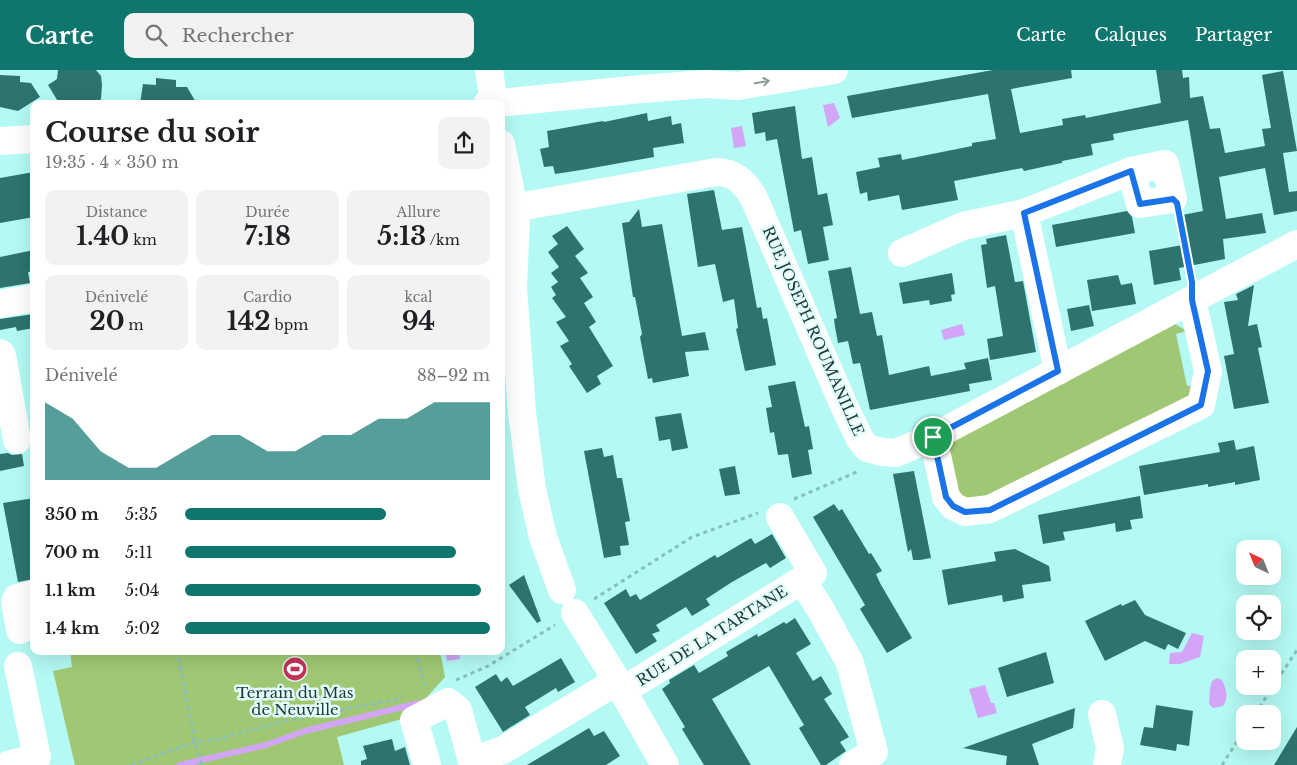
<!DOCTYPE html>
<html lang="fr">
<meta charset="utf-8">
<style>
body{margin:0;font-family:"Libre Baskerville",serif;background:#f2f2f2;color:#202124;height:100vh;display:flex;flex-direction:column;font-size:19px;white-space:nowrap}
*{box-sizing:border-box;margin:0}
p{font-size:16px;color:#757577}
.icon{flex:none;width:28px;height:28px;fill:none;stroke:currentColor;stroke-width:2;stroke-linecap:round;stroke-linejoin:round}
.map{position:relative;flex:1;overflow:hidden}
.sheet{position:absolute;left:30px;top:30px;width:475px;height:555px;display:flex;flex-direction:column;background:#fff;border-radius:10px;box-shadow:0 5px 20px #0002}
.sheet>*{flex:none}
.needle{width:32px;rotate:317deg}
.buttons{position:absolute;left:1236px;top:470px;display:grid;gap:10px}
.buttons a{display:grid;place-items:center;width:45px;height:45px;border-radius:10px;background:#fff;box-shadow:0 5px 20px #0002;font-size:25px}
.pin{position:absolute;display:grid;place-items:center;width:42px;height:42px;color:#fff;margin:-21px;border:2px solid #fff;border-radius:50%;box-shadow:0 1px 5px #0007}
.round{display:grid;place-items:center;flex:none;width:52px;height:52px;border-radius:10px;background:#f2f2f2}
.headline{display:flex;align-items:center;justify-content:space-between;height:85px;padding:0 15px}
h1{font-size:28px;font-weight:700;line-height:38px}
.figures{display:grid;grid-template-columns:repeat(3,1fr);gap:8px;height:85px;padding:5px 15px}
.figures div{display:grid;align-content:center;border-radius:10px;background:#f2f2f2;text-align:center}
.figures b{font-size:25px;font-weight:700}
.figures small{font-size:14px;font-weight:400}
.figures p{font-size:14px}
.chart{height:140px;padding:10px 15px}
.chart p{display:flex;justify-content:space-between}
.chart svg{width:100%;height:90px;margin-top:5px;fill:#0f766e;opacity:.7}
ul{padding:0 15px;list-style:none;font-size:16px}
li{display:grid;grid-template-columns:80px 60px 1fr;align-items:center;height:38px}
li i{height:12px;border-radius:6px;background:#0f766e}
header{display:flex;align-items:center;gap:30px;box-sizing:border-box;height:70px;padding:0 25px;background:#0f766e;color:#fff}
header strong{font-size:24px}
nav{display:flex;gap:28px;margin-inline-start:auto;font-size:18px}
.search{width:350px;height:45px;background:#f2f2f2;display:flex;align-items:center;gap:12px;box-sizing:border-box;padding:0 18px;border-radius:10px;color:#757577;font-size:19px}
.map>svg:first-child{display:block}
.green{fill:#a0c874}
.water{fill:#d2a5f6}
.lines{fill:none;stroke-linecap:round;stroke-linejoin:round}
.stream{stroke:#d2a5f6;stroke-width:6}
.building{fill:#2d736e}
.path{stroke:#86bfbb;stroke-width:3;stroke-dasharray:4 4;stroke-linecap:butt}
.minor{stroke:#fff;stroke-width:28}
.oneway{stroke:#8e9c9c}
.route-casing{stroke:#fff;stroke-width:10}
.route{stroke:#1a73e8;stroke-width:6}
.labels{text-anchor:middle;stroke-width:5;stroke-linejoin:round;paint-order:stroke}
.street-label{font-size:15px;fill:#1d3a38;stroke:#e3fdfb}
.poi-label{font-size:15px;fill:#1d3a38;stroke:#e3fdfb}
</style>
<header>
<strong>Carte</strong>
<div class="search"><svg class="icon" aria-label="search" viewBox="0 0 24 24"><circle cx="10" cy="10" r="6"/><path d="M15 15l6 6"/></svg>Rechercher</div>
<nav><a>Carte</a><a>Calques</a><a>Partager</a></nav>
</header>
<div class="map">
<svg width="1297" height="695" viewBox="0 0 1297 695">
<rect width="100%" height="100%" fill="#b4f9f3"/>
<!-- green -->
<g class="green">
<path d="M1173 253 1187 261 1176 264 1187 316 1198 315 1186 330 978 431 965 432 949 417 946 380 955 363Z"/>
<path d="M70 581H440L445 607 409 647 337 667 344 695H75L53 601 72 597Z"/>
</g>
<!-- water -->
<g class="water">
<path d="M834 33 840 48 828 57 823 35Z"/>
<path d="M742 56 746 76 734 78 731 58Z"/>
<path d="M962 254 965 265 944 270 941 260Z"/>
<path d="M1192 563 1204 566 1200 587 1180 594H1169L1170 583 1182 582Z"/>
<path d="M445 581H459L460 589 447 591Z"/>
<path d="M1217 608 1222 610C1226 619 1229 627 1223 636L1213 638 1209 634 1210 618 1212 611Z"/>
<path d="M985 615 991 633H994L997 643 978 648 969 619Z"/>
</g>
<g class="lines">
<!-- stream -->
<path class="stream" d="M180 695 266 675 305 661 419 633"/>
</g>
<!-- building -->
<g class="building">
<path d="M58 0H96L101 6 102 15 101 29 97 34 59 33 48 15 57 9Z"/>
<path d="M993 0H1071L1072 8 1011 19 1020 63 1063 55 1062 49 1085 45 1086 48 1161 33 1156 0H1182L1183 8 1189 7 1190 28 1203 26 1210 59 1220 58 1225 83 1265 76 1262 59 1271 58 1262 5 1283 1 1297 81 1283 83 1289 122 1297 121V141L1274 145 1265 98 1219 107 1226 149 1262 143 1266 163 1223 169 1225 189 1179 198 1181 210 1154 215 1149 181 1188 174 1182 145 1203 141 1188 50 1113 64 1114 70 1091 74 1093 85 1062 91V93L1047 96 1024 101 1022 98 954 111 958 130 902 140 899 125 868 131 867 122 860 124 856 102 880 97 878 88 901 84 902 90 972 76V73L996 69 988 24 852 48 847 26Z"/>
<path d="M0 5 20 6V12L31 13 40 27 18 41 0 37Z"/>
<path d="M156 8 176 10V17H187L197 34H140L143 14 156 15Z"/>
<path d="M795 36 802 89 812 87 818 125 827 123 833 155 823 157 829 190 808 194 801 160 794 162 777 69 766 71 765 62 755 64 752 43Z"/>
<path d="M647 43 648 51 671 46 672 55 681 53 684 73 653 78 654 87 581 100 555 104 553 96 544 97 540 79 549 77 547 61 603 51 604 52Z"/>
<path d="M34 102V147L0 153V108Z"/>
<path d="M714 120 722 160 742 157 757 238 761 237 763 249 767 248 776 295 745 301 736 259 738 258 734 229 723 232 715 194 698 197 687 124Z"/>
<path d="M639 139 642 157 662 154 682 266 705 262 709 280 685 282 689 306 653 313 652 308 648 309 640 267 642 264 635 227H633L622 153 629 152Z"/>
<path d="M1127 141 1132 147 1135 163 1056 177 1052 155Z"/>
<path d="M567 156 584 179 575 186 588 203 580 208 593 227 584 233 596 252 589 257 613 296 597 306 601 314 587 323 569 296 572 294 560 276 569 271 556 252 566 247 552 228 556 225 551 217 558 212 551 203 559 197 548 182 558 174 552 166Z"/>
<path d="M1006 165 1015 212 1023 211 1036 282 990 290 987 269 1003 266 995 216 987 218 981 175 987 174 986 169Z"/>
<path d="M34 180V201L28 202 30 213 0 218V187Z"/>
<path d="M851 197 860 244 872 242 877 266 882 265 889 305 929 296 931 306 966 299 964 293 988 288 992 310 969 314 970 321 870 340 860 293 853 294 848 271 838 273 835 257 834 249 837 248 828 201Z"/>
<path d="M952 203 955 224 951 225 952 231 930 235 929 230 903 234 899 213Z"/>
<path d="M1118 205 1121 215 1132 213 1136 234 1092 241 1087 210Z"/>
<path d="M1254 215 1248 256 1257 254 1262 277 1258 278 1269 333 1234 339 1224 286 1234 284 1224 232 1238 230 1236 224Z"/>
<path d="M1089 235 1094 256 1071 261 1067 239Z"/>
<path d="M34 244V258L17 261 16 257 0 260V249Z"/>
<path d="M795 311 805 357 809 356 813 379 808 380 812 404 792 408 788 384 778 385 774 362 770 363 766 338 772 337 768 316Z"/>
<path d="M681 343 688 378 672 381 670 369 659 371 655 347Z"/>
<path d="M1234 370 1236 380 1254 376 1260 410 1235 415V412L1208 417V414L1144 425 1139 396 1220 382 1218 373Z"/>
<path d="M602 378 604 387 613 385 617 408H622L630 451 625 452 629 475 620 476 621 485 604 488 584 381Z"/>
<path d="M8 383 12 385 22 384 24 396 0 401V384Z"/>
<path d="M735 396 740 424 725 426 719 399Z"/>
<path d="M914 401 931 488 920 490H913L911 479 908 482 893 404Z"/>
<path d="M1140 426 1143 448 1130 450 1132 459 1116 462 1115 453 1088 458 1063 462 1065 470 1043 474 1038 445Z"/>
<path d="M34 428V509L18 512 3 433Z"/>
<path d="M834 434 839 441 842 439 869 484 871 483 882 501 876 504 880 513 912 568 887 583 860 539 865 535 813 447Z"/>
<path d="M772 464 786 488 770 498 766 493 732 512 706 529 710 535 692 546 686 537 656 555 660 561 652 564 657 571 636 584 604 533 626 519 630 527 636 524 640 530 715 485 717 488 751 468 755 474Z"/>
<path d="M1015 479 1049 496 1051 511 1022 515 1024 528 1003 532 1002 525 948 535 942 500 996 491 994 482Z"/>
<path d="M524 505 541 551 537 553 509 515Z"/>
<path d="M1135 530 1145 545 1186 563 1178 579 1168 574 1165 580 1145 571 1105 591 1085 551 1121 534 1122 536Z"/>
<path d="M795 548 811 574 796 583 813 611 821 606 832 624 824 629 849 667 840 672 846 681 826 695H821L799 658 804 655 769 596 712 629 751 695H704L682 659 685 657 662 619 670 613 669 610 694 595 699 603 728 586 726 582 757 564 758 567 784 552 786 554Z"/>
<path d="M1046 582 1054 613 1007 627 998 598Z"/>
<path d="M561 588 575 612 558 622 556 618 525 637 530 645 503 662 475 617 496 604 501 612 507 607 513 616Z"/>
<path d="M1156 635 1193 641 1189 676 1177 674 1176 681 1140 675 1144 657 1153 658Z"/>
<path d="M1075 638 1073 658 1032 674 1039 695H1006L1007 686 963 678Z"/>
<path d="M1297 657V695H1274Z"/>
<path d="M589 658 594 666 604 661 620 686 606 695H527Z"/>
<path d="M392 669 395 681 405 677 410 695H361V691L367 689 363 676Z"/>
</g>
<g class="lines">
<!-- path -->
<g class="path">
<path d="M1180 150 1191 205"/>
<path d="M794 429 859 401"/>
<path d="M594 529 692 467 758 443"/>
<path d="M177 581 195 672 202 695"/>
<path d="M416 581 425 618"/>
<path d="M456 610 488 596 555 555"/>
<path d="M1255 644 1297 580"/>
<path d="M131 695 195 672 219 669 284 651 403 628"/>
<path d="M1222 695 1245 659"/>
</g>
<!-- minor -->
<g class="minor">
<path d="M489 0 494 34"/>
<path d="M487 34 642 19 705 14 738 16 834 0"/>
<path d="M0 71 34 69"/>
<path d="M501 74 516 148 513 218 522 342 532 419 543 467 562 520"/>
<path d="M513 138 716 102C734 102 743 111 753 126L845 338 860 369 867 378 882 382 896 383 933 367 1297 174"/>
<path d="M1024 143 1058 301"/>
<path d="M902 183 963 156 1024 143 1131 101 1165 94 1173 129 1140 134 1131 101"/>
<path d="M0 234 34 228"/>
<path d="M0 283 2 285 17 370"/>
<path d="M933 367 946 427 953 436 965 442 990 439 1201 335 1208 301 1192 230"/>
<path d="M780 447 813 503 802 510 821 540 850 593 874 682 853 695"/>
<path d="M575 543 617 611 665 695"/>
<path d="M20 560 15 532 17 528 34 524"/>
<path d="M622 621 802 510"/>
<path d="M1102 644 1110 678 1107 695"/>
<path d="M8 695 37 687 18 596"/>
<path d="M427 695 414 650 448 632 458 640 472 691 503 680 617 611"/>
</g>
</g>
<!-- one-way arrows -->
<defs><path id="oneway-shaft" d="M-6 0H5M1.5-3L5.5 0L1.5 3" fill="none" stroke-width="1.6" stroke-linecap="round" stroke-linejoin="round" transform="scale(1.25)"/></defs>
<use class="oneway" href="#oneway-shaft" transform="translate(762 12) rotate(-9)"/>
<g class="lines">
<defs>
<path id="route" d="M1131 101 1140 134 1173 129 1177 133 1192 212V230L1208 301 1201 335 990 440 965 442 953 436 946 427 933 367 1058 301 1024 143Z"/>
</defs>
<!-- route casing -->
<use href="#route" class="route-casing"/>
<!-- route -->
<use href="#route" class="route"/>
</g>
<!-- icons -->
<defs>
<symbol id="stadium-disc" viewBox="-11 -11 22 22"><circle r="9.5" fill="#c2335a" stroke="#e3fdfb"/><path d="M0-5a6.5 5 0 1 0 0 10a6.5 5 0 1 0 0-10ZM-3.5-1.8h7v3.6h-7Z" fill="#fff"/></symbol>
</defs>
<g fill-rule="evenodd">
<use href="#stadium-disc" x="281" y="585" width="28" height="28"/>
</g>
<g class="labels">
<!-- street labels -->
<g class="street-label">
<text transform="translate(813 261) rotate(66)" y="5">RUE JOSEPH ROUMANILLE</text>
<text transform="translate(712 566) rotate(-32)" y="5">RUE DE LA TARTANE</text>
</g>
<!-- poi labels -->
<g class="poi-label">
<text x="295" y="628">Terrain du Mas<tspan x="295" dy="17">de Neuville</tspan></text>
</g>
</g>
</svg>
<div class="buttons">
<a><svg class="needle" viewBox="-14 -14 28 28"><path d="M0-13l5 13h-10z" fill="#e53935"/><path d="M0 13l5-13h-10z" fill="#757577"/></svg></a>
<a><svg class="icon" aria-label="locate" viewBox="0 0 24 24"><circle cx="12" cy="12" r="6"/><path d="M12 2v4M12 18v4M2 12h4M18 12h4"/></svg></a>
<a>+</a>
<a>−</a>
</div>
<div class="pin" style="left:933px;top:367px;background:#1e9e55"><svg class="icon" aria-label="arrive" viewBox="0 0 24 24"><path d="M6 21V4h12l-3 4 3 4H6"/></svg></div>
<section class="sheet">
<div class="headline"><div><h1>Course du soir</h1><p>19:35 · 4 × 350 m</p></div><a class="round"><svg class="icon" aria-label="share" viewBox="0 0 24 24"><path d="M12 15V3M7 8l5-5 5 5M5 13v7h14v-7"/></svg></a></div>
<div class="figures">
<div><p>Distance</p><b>1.40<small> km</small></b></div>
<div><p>Durée</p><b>7:18</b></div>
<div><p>Allure</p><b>5:13<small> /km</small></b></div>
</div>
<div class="figures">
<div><p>Dénivelé</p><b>20<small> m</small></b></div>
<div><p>Cardio</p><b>142<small> bpm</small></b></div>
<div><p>kcal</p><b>94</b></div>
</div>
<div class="chart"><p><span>Dénivelé</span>88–92 m</p>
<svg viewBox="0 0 160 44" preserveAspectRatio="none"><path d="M0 44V6L10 14L20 30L30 38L40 38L50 30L60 22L70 22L80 30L90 30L100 22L110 22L120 14L130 14L140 6L150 6L160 6V44z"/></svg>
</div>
<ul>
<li><b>350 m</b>5:35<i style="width:66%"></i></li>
<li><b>700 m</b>5:11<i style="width:89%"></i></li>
<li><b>1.1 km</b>5:04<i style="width:97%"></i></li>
<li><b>1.4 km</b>5:02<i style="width:100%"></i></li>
</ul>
</section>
</div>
